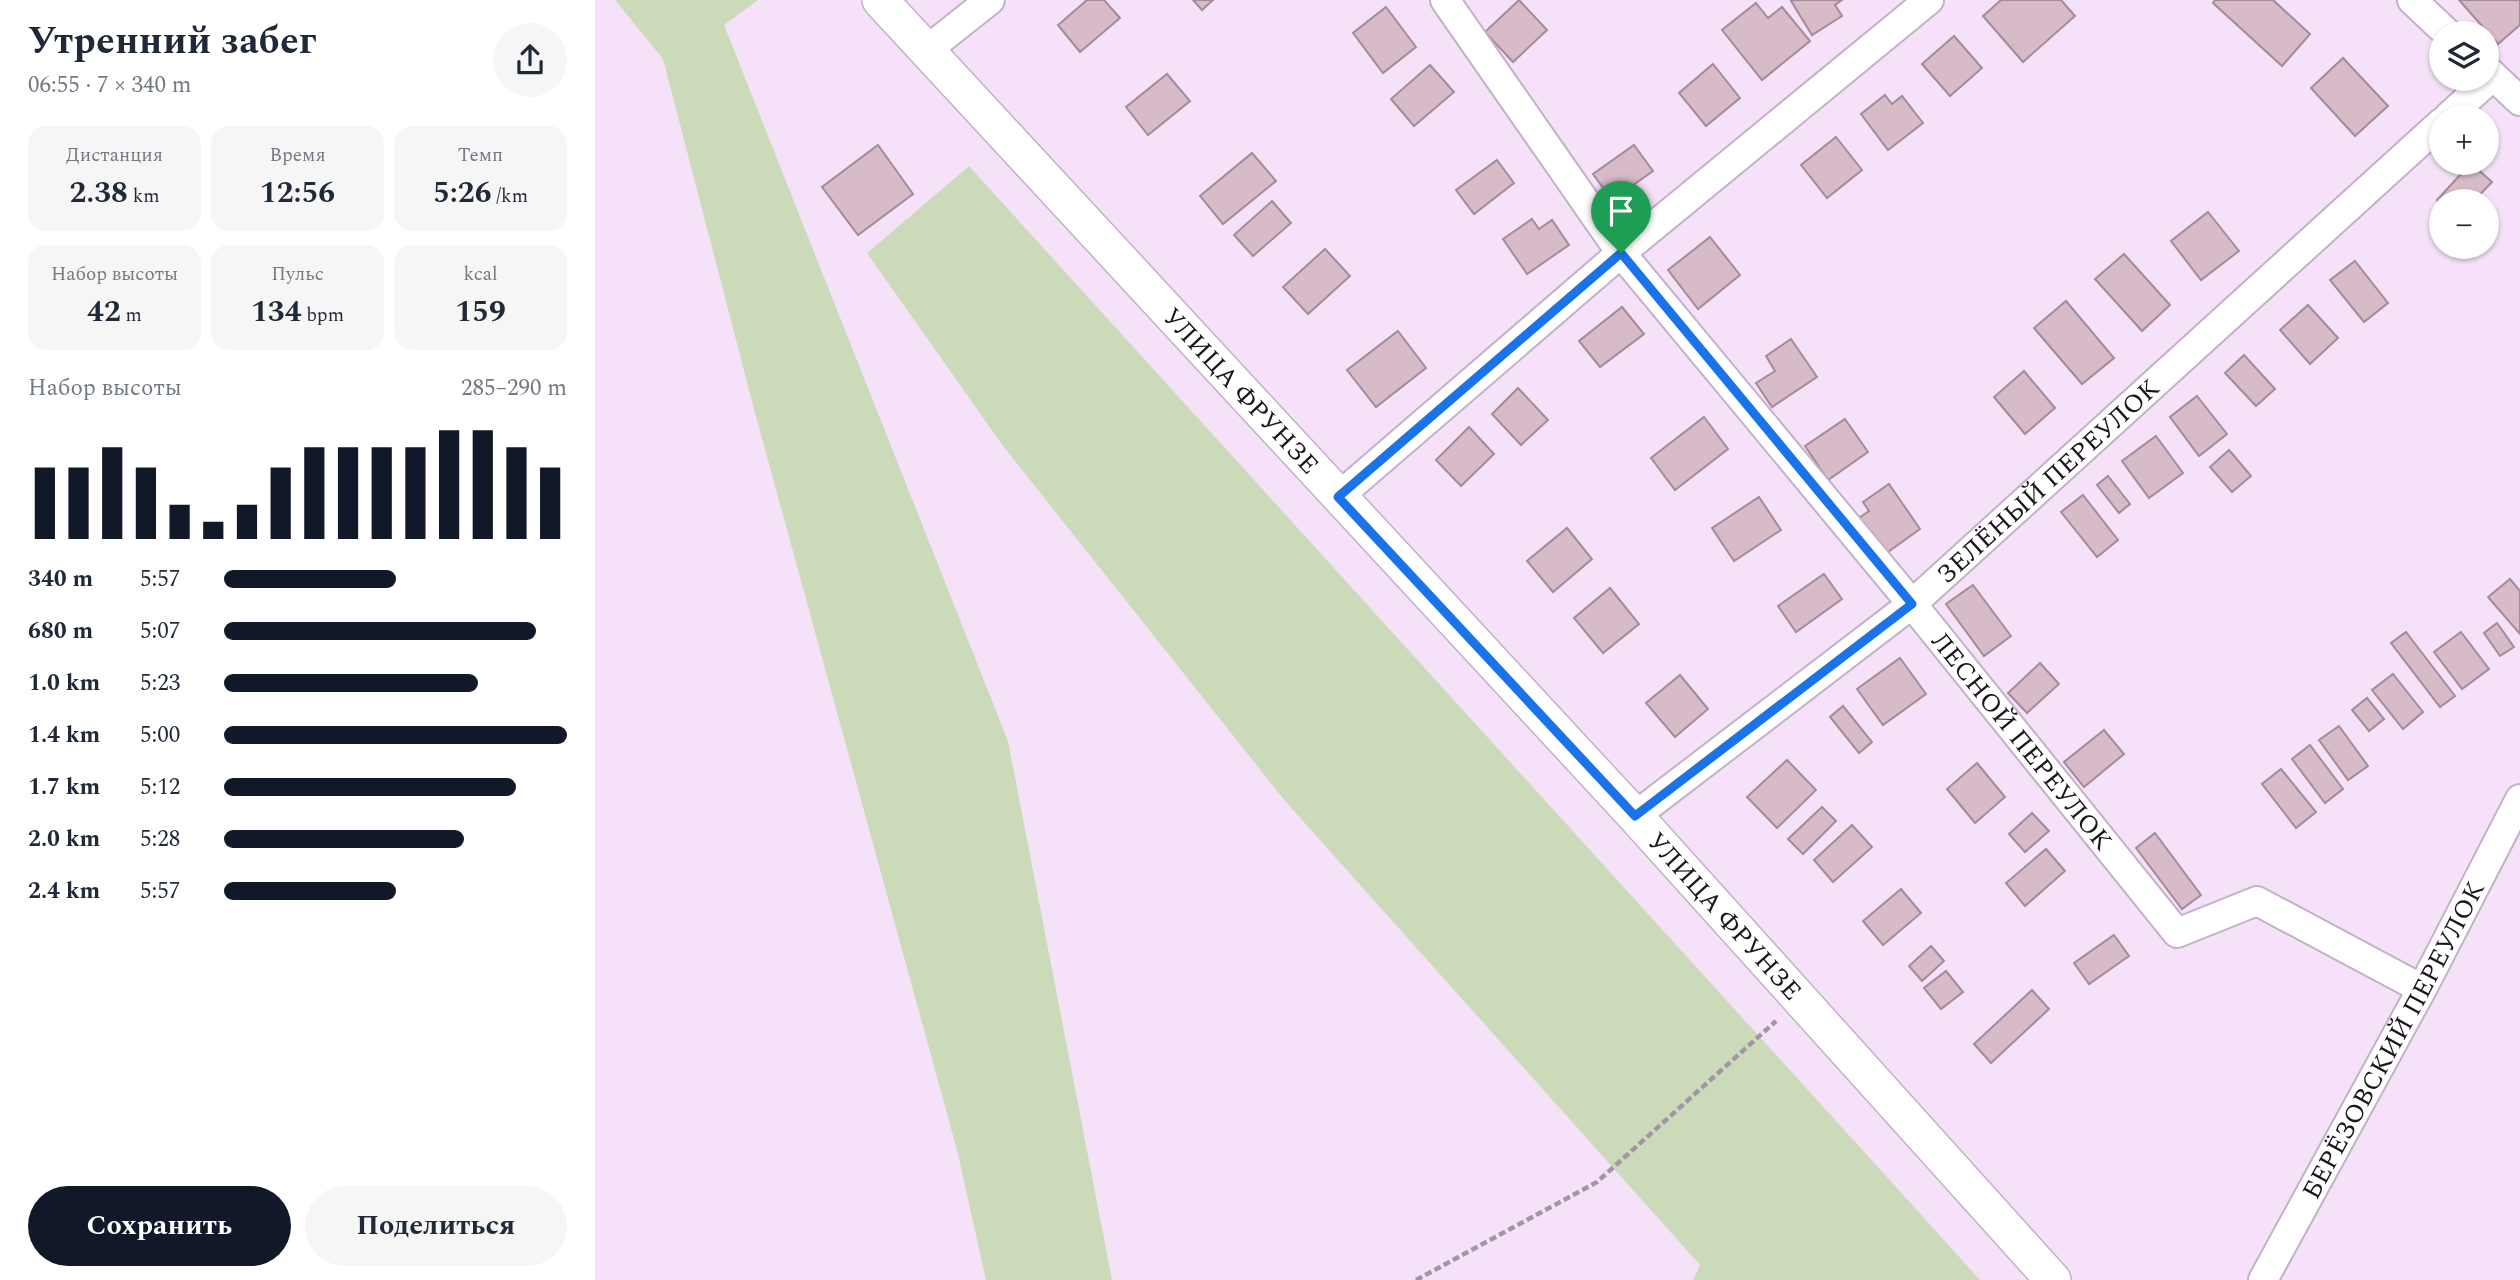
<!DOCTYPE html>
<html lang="ru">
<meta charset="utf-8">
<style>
body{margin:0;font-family:Spectral,serif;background:#f6f6f7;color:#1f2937;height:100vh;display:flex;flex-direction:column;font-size:26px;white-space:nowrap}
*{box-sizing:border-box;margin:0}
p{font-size:23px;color:#747a83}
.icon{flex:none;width:38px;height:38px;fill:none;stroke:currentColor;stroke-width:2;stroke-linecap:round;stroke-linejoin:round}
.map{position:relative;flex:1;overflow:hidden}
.side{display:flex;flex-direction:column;background:#fff;width:595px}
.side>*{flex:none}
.fabs{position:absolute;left:1834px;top:21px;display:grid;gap:14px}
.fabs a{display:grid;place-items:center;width:70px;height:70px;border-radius:50%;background:#fff;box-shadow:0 2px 5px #0004;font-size:35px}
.pin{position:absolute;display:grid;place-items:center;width:60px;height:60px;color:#fff;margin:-72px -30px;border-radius:50% 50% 50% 0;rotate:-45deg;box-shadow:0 0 7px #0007}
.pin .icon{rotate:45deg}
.round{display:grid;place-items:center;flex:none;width:74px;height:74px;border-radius:37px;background:#f6f6f7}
.summary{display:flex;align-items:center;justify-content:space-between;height:119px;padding:0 28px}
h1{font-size:38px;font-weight:700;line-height:52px}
.metrics{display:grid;grid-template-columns:repeat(3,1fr);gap:10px;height:119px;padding:7px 28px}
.metrics div{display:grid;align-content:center;border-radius:18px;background:#f6f6f7;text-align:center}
.metrics b{font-size:30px;font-weight:700}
.metrics small{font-size:19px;font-weight:400}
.metrics p{font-size:19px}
.chart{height:196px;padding:14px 28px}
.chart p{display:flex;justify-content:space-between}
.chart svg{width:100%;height:126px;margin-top:7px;stroke:#111827;stroke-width:6}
.cta{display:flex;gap:14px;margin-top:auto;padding:14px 28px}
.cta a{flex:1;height:80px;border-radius:42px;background:#111827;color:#fff;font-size:28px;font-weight:700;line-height:80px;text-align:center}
.cta a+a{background:#f6f6f7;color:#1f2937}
ul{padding:0 28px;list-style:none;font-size:23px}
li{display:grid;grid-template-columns:112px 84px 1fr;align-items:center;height:52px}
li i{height:18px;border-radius:9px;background:#111827}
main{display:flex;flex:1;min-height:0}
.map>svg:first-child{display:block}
.green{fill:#cbdbba}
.building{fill:#d7bbc8;stroke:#a58b97;stroke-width:2}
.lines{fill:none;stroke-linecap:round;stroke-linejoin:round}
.minor-casing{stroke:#c3b1c7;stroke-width:32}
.tertiary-casing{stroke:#c3b1c7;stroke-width:38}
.path{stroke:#a395a7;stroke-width:4.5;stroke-dasharray:7 3.5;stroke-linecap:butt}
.minor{stroke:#fff;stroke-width:28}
.tertiary{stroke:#fff;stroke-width:35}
.route-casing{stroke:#fff;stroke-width:14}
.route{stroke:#1a73e8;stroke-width:9}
.labels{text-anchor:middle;stroke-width:5;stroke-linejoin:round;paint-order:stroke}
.street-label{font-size:26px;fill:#1b151d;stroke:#fbf4fd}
</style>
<main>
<section class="side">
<div class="summary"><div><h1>Утренний забег</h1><p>06:55 · 7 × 340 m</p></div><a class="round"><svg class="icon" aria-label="share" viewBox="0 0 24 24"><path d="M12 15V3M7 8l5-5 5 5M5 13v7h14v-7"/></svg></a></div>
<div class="metrics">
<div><p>Дистанция</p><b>2.38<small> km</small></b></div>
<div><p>Время</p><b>12:56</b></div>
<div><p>Темп</p><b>5:26<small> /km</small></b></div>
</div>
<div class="metrics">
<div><p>Набор высоты</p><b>42<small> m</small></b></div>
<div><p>Пульс</p><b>134<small> bpm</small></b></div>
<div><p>kcal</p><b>159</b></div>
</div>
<div class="chart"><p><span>Набор высоты</span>285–290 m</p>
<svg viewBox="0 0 160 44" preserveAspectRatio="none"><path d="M5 44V19M15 44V19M25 44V12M35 44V19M45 44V32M55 44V38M65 44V32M75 44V19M85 44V12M95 44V12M105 44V12M115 44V12M125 44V6M135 44V6M145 44V12M155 44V19"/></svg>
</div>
<ul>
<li><b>340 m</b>5:57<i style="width:50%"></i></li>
<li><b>680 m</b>5:07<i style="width:91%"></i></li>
<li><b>1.0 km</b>5:23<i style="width:74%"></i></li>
<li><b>1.4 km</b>5:00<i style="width:100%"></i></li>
<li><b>1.7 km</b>5:12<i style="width:85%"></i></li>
<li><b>2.0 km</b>5:28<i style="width:70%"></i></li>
<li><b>2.4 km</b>5:57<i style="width:50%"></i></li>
</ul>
<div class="cta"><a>Сохранить</a><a>Поделиться</a></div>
</section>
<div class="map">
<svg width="1925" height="1280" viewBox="0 0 1925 1280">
<rect width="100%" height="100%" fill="#f5e2f9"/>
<!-- green -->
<g class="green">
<path d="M20 0H163L129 25 413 741 517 1280H391L363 1154 160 413 68 59Z"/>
<path d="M374 166 1330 1219 1385 1280H1098L1105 1265 690 801 408 446 272 253Z"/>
</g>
<!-- building -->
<g class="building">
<path d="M492 0H509L525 18 485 52 463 25Z"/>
<path d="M598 0H618L607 10Z"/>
<path d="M924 0 952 30 918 62 890 32Z"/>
<path d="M1198 0H1247L1240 5 1247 16 1217 35 1196 1Z"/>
<path d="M1406 0H1466L1480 16 1428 62 1388 16Z"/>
<path d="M1620 0H1678L1715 34 1687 66 1618 3Z"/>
<path d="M1864 0H1925V25L1903 44Z"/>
<path d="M1161 3 1173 18 1187 7 1215 41 1167 80 1127 30Z"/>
<path d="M791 7 821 47 788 73 758 33Z"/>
<path d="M1359 36 1387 68 1355 96 1327 64Z"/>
<path d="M1748 58 1793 106 1760 136 1716 88Z"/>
<path d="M1118 64 1145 98 1111 126 1084 93Z"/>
<path d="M835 65 859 92 819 126 796 99Z"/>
<path d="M572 74 595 101 553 135 531 107Z"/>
<path d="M1290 95 1297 104 1307 96 1328 123 1293 150 1266 114Z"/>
<path d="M1241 137 1267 170 1232 198 1206 165Z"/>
<path d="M283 145 318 194 263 235 227 187Z"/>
<path d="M1039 145 1058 171 1017 200 998 174Z"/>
<path d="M657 153 681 181 628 224 605 196Z"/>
<path d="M902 160 919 183 879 214 861 190Z"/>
<path d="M1876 163 1897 182 1879 201H1846V204L1842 200Z"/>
<path d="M677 201 696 223 658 256 639 235Z"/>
<path d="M1613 212 1644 251 1606 280 1576 241Z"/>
<path d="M937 219 944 229 957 220 974 245 932 274 908 239Z"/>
<path d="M1115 237 1145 275 1103 309 1073 270Z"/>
<path d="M730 249 755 276 713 314 688 287Z"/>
<path d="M1529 254 1575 305 1547 331 1500 279Z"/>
<path d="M1760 261 1793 303 1769 322 1735 280Z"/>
<path d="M1471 301 1519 358 1487 384 1439 328Z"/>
<path d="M1713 305 1743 338 1715 364 1685 330Z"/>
<path d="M1027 307 1049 334 1005 367 984 341Z"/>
<path d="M803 331 831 368 781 407 752 370Z"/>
<path d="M1196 339 1222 377 1177 407 1161 383 1180 371 1171 356Z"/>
<path d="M1649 355 1680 389 1661 406 1630 373Z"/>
<path d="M1429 371 1460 408 1430 434 1399 397Z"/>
<path d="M923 388 953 420 926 445 897 414Z"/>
<path d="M1602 396 1632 434 1604 456 1575 417Z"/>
<path d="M1109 417 1133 449 1080 490 1056 458Z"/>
<path d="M1250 419 1273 452 1233 480 1210 446Z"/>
<path d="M874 427 899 454 866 486 841 460Z"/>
<path d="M1561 436 1588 473 1554 498 1527 461Z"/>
<path d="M1634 450 1656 476 1637 492 1615 467Z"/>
<path d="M1513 476 1535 504 1524 513 1502 485Z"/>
<path d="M1294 484 1325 529 1290 554 1264 518 1274 511 1268 502Z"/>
<path d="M1488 495 1523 540 1502 557 1466 512Z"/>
<path d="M1164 497 1186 530 1139 561 1117 528Z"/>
<path d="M972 528 997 559 958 592 932 561Z"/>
<path d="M1229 574 1247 599 1201 632 1183 606Z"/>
<path d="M1915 579 1925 591V634L1893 597Z"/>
<path d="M1378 585 1416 636 1389 656 1351 604Z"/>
<path d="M1015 588 1044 624 1008 653 979 618Z"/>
<path d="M1902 623 1919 647 1905 656 1889 633Z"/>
<path d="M1811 632 1860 696 1845 707 1796 643Z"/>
<path d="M1866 632 1894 669 1867 689 1839 652Z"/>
<path d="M1305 658 1331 694 1288 725 1262 689Z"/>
<path d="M1445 663 1464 684 1432 713 1413 693Z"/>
<path d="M1798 674 1828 712 1808 729 1777 690Z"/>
<path d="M1085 675 1113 709 1080 737 1051 703Z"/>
<path d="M1772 698 1789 719 1774 731 1757 710Z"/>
<path d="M1248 706 1277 742 1264 753 1235 717Z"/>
<path d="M1744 726 1773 766 1753 780 1724 740Z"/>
<path d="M1509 730 1529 754 1489 787 1469 762Z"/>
<path d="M1715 745 1748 789 1730 803 1697 759Z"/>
<path d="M1192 760 1221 790 1182 828 1152 797Z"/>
<path d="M1382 763 1410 797 1380 823 1352 789Z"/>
<path d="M1686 769 1721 812 1701 828 1667 784Z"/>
<path d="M1227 807 1241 821 1208 854 1193 839Z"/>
<path d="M1437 813 1454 831 1430 852 1414 834Z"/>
<path d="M1257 825 1277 847 1238 882 1219 860Z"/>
<path d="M1560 833 1606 895 1587 909 1541 848Z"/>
<path d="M1451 849 1470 871 1430 906 1411 883Z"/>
<path d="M1306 889 1326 913 1288 945 1268 921Z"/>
<path d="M1519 935 1534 956 1494 984 1479 963Z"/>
<path d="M1336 946 1349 961 1327 981 1314 966Z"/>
<path d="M1351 971 1368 992 1346 1009 1329 988Z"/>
<path d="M1437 990 1454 1009 1396 1063 1379 1044Z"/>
</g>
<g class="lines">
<defs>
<g id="minor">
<path id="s1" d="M850 0 1026 253 1317 604 1582 933 1662 901 1827 989"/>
<path d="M1817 0 1852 33"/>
<path d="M332 50 395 0"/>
<path d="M1892 70 1925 101"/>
<path d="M1853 117 1898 76"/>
<path d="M743 497 1026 253 1334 0"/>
<path id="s2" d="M1040 816 1317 604 1846 123"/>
<path id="s3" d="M1668 1280 1827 989 1925 799"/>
</g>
<g id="tertiary">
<path id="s4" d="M285 0 1040 816 1458 1280"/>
</g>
</defs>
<!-- minor casing -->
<use href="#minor" class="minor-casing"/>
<!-- tertiary casing -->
<use href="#tertiary" class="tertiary-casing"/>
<!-- path -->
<path class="path" d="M821 1280 1002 1182 1181 1021"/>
<!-- minor -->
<use href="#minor" class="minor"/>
<!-- tertiary -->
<use href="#tertiary" class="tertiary"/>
</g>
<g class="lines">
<defs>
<path id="route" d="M1026 253 1317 604 1040 816 743 497Z"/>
</defs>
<!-- route casing -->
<use href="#route" class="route-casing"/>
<!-- route -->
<use href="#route" class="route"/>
</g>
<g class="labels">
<!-- street labels -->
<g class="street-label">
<text dy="9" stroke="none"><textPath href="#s4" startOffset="532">УЛИЦА ФРУНЗЕ</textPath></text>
<text dy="9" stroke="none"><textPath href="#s2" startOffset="532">ЗЕЛЁНЫЙ ПЕРЕУЛОК</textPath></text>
<text dy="9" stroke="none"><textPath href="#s1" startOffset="940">ЛЕСНОЙ ПЕРЕУЛОК</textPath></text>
<text dy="9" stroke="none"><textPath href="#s4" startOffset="1246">УЛИЦА ФРУНЗЕ</textPath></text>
<text dy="9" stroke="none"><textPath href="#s3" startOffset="273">БЕРЁЗОВСКИЙ ПЕРЕУЛОК</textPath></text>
</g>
</g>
</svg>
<div class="fabs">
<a><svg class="icon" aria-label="layers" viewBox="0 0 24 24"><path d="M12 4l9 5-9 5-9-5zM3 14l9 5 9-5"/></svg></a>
<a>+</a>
<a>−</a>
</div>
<div class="pin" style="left:1026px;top:253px;background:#1e9e55"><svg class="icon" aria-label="arrive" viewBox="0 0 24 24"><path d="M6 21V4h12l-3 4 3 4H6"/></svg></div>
</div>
</main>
